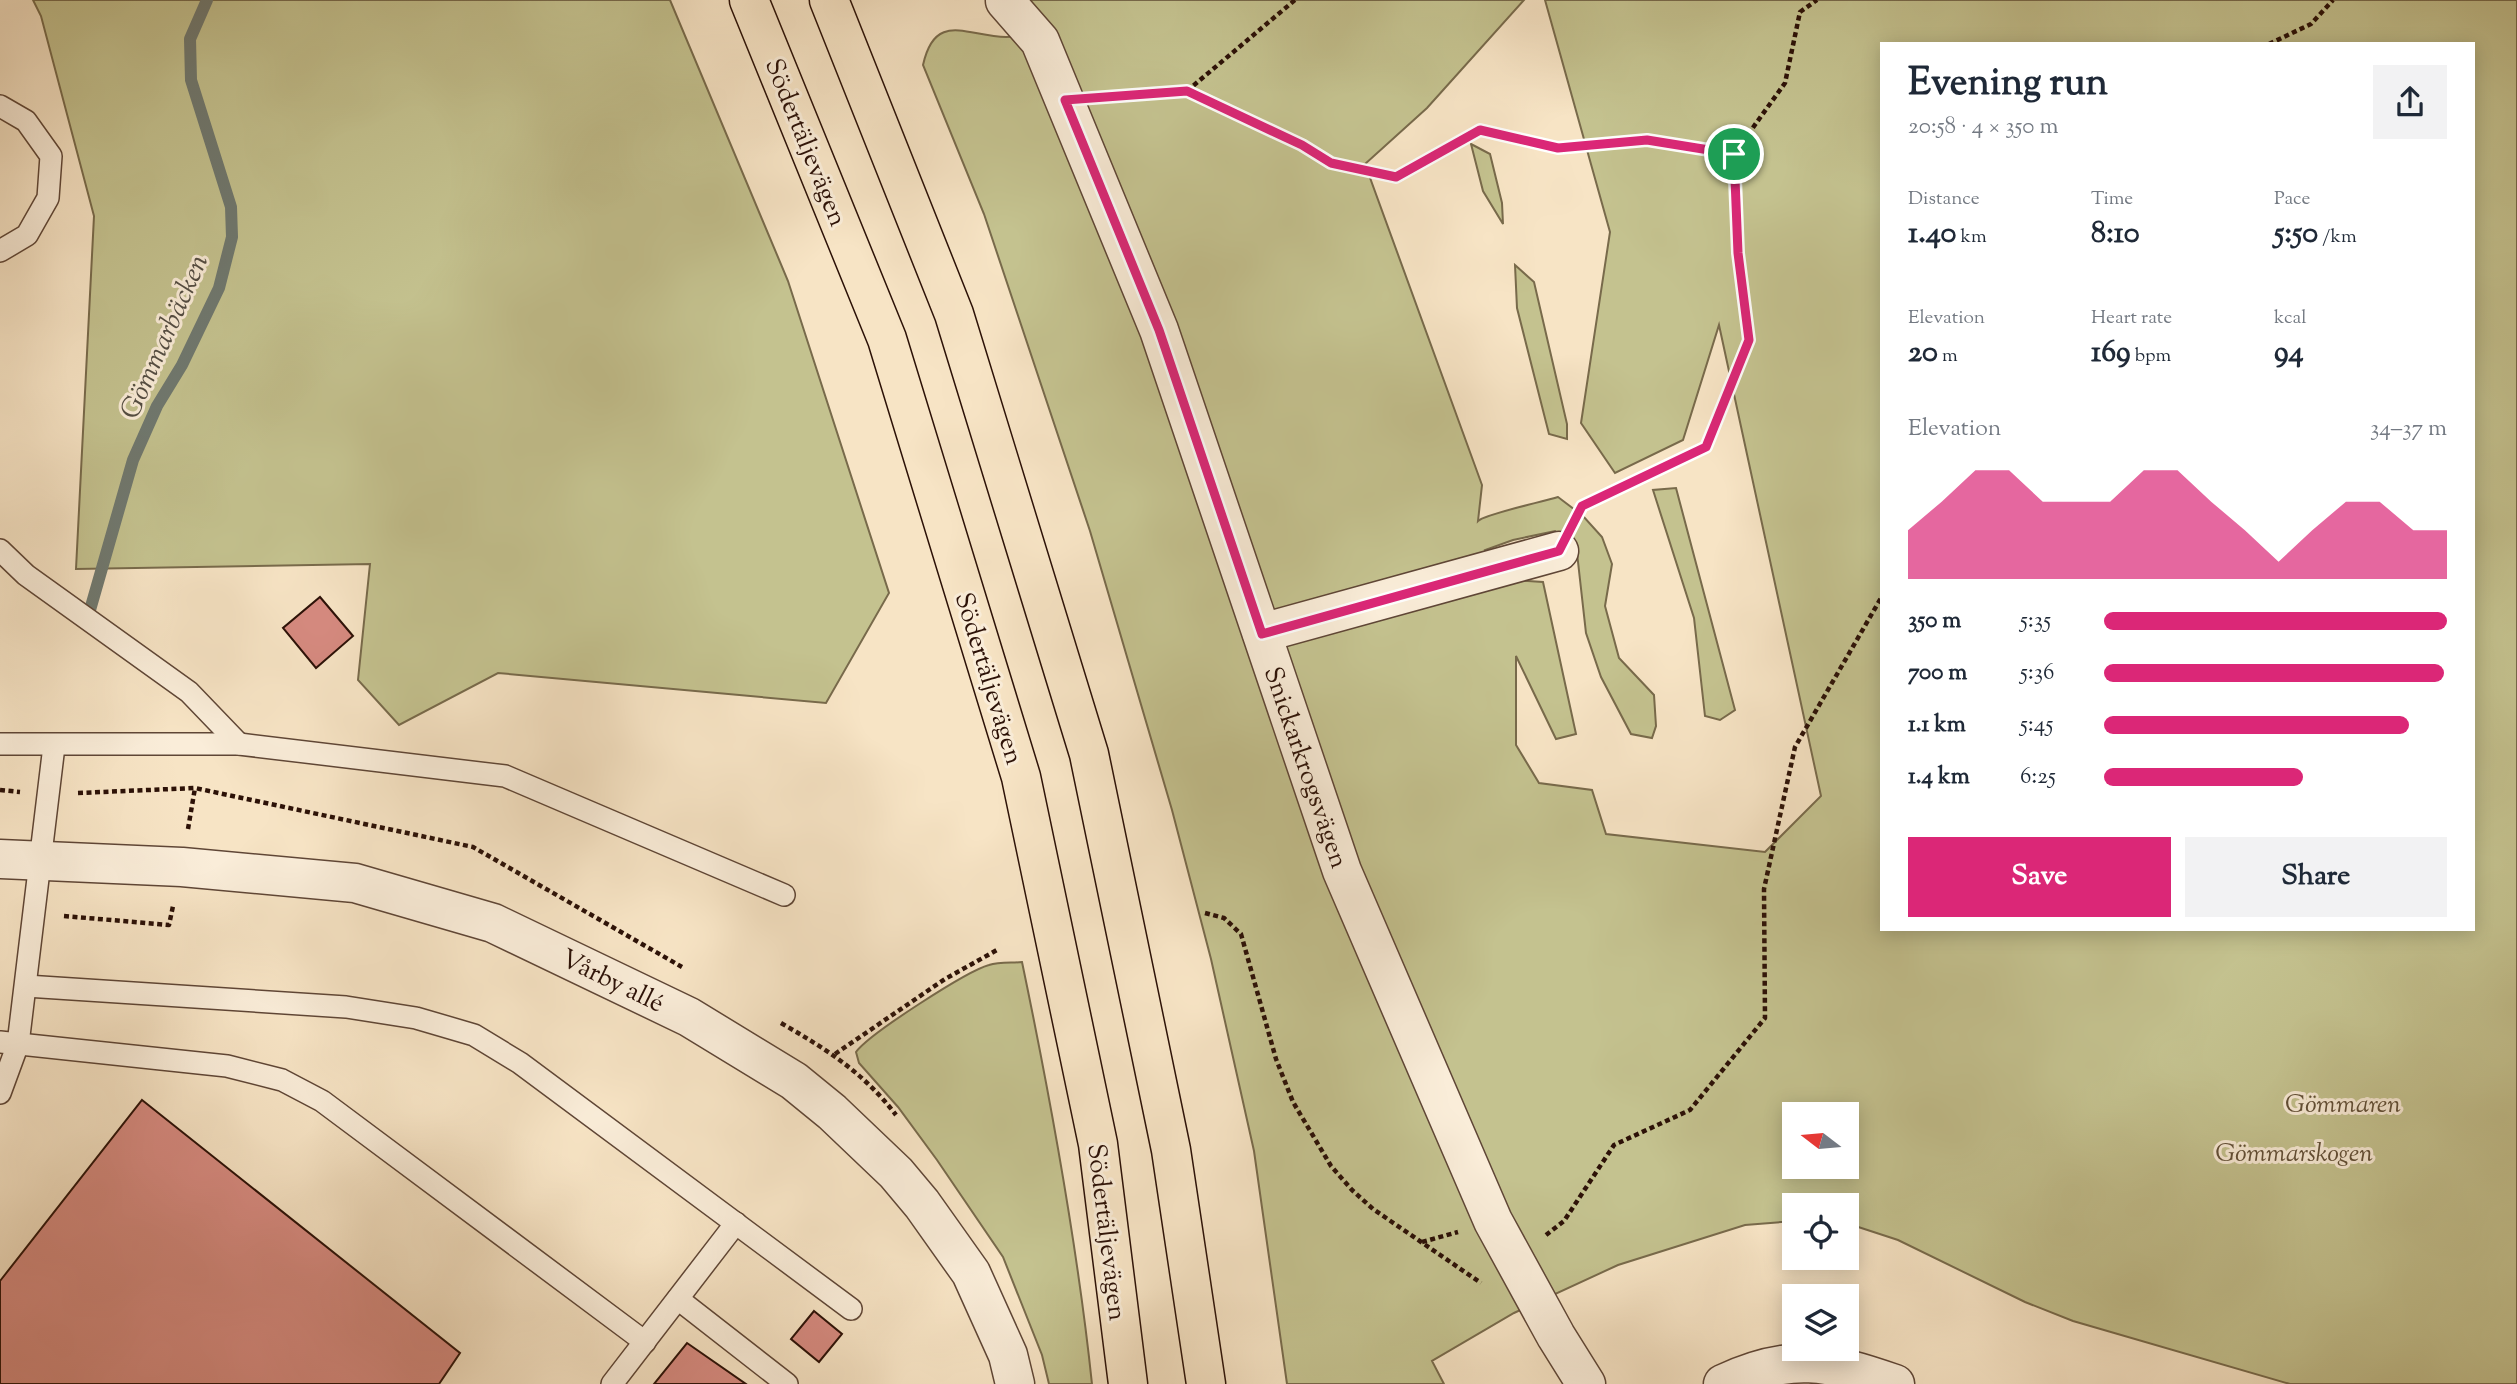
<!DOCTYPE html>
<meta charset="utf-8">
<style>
body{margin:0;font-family:"Sorts Mill Goudy",serif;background:#f2f2f3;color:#1f2937;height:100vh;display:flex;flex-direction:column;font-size:26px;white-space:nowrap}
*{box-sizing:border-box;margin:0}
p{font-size:23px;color:#747a83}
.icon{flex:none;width:38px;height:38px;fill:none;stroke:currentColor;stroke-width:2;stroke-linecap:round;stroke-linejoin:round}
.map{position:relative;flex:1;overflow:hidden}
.sheet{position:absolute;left:1880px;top:42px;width:595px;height:889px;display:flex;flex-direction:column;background:#fff;border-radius:0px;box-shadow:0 4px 18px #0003}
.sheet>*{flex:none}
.needle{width:46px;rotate:286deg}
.fabs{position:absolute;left:1782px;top:1102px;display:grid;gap:14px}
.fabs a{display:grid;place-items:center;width:77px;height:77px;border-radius:0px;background:#fff;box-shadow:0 4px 18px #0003;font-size:35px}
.pin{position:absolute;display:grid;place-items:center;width:60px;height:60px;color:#fff;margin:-30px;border:4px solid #fff;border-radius:50%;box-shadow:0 2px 7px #0007}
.round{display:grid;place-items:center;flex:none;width:74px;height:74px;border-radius:0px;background:#f2f2f3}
.overview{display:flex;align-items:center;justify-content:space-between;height:119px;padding:0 28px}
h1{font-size:38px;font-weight:700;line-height:52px}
.stats{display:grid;grid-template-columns:repeat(3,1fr);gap:10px;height:119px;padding:7px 28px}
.stats div{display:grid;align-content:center}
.stats b{font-size:30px;font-weight:700}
.stats small{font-size:19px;font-weight:400}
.stats p{font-size:19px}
.chart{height:196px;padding:14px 28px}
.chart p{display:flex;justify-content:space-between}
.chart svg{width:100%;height:126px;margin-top:7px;fill:#db2777;opacity:.7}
.primary-button{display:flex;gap:14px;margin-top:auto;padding:14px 28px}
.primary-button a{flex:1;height:80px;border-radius:0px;background:#db2777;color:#fff;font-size:28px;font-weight:700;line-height:80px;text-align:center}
.primary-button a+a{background:#f2f2f3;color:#1f2937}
ul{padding:0 28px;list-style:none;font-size:23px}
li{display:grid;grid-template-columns:112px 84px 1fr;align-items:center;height:52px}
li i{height:18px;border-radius:9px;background:#db2777}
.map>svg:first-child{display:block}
.green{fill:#c4c28f;stroke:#786a4b;stroke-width:2;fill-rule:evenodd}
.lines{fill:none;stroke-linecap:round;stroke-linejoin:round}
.stream{stroke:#707970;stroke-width:12}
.building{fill:#d68a80;stroke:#2c1107;stroke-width:2}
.service-casing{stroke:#5f4636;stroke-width:24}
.minor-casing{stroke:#5f4636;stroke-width:41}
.tertiary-casing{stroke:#5f4636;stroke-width:41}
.motorway-casing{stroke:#2c1107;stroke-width:41}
.path{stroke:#2c1107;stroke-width:4.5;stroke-dasharray:5 3.5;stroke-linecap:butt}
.service{stroke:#faedd9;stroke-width:21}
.minor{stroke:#faedd9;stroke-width:38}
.tertiary{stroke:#faedd9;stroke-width:38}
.motorway{stroke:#f7e4c5;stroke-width:38}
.route-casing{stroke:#fff;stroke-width:14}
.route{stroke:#db2777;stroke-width:9}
.labels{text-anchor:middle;stroke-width:6;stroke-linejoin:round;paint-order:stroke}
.street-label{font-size:26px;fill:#2c1107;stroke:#faedd9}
.park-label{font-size:26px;font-style:italic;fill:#614f37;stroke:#faedd9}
.water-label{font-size:28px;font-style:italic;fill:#544e44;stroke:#faedd9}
</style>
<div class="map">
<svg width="2517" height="1384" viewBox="0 0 2517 1384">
<rect width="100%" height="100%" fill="#f7e4c5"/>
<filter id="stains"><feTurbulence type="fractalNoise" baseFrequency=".00286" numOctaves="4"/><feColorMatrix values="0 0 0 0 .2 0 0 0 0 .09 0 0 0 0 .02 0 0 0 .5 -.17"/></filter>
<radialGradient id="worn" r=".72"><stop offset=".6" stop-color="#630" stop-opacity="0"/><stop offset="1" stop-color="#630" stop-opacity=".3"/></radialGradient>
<!-- green -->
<g class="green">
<path d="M33 0H670L788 281 889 593 826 703 498 673 399 725 358 680 370 564 76 569 94 216 41 16Z"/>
<path d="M1022 0H1524L1427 108 1365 164 1482 485 1478 521C1485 514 1542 502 1558 497L1583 516 1602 537 1612 564 1605 606 1619 658 1654 695 1656 726 1652 738 1631 734 1601 677 1586 633 1577 553 1555 531 1513 540 1485 550 1498 579 1543 582 1576 734 1556 739 1516 656V745L1539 783 1592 790 1606 834 1765 852 1821 796 1719 325 1683 440 1615 473 1581 423 1610 232 1545 0H2517V1384H2290L2073 1321 2025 1302 1898 1240 1846 1223V1206H1794V1221L1745 1225 1618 1265 1514 1313 1432 1361 1444 1384H1287L1254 1151 1211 959 1172 810 1090 531 984 214 923 65C935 11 966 36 1006 37 1017 37 1028 35 1039 34ZM1881 44H2473V929H1881ZM1794 1115H1846V1167H1794Z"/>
<path d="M1471 144 1490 154 1502 203 1503 224 1483 191Z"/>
<path d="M1515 265 1534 282 1567 424V439L1549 434 1517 308Z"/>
<path d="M1676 488 1735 710 1720 720 1705 716 1694 618 1653 490Z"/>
<path d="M1022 962C1051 1101 1077 1242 1092 1384H1049L1042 1355 1003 1257 937 1160 898 1107 859 1063 856 1052C869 1034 967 971 989 965 999 962 1012 963 1022 962Z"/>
</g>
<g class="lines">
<!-- stream -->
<path class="stream" d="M90 610 133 460 157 406 182 365 219 288 232 237 231 207 191 80 190 39 207 0"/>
</g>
<!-- building -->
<g class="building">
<path d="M320 597 353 636 316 668 283 628Z"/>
<path d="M142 1100 460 1353 439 1384H0V1281Z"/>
<path d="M814 1311 842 1334 819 1362 791 1339Z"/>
<path d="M687 1343 746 1384H654Z"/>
</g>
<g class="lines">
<defs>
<g id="service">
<path d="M0 106 26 121 51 156 48 198 27 235 0 251"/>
<path d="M0 550 26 575 189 692 239 744"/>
<path d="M0 744H239L505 776 784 895"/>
<path d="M26 986 346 1007 416 1018 474 1035 520 1063 851 1309"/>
<path d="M0 1042 227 1066 282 1080 322 1101 645 1342"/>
<path d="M0 1093 18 1044 54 746"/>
<path d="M678 1299 787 1384"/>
<path d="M612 1384 736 1223"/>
</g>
<g id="minor">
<path d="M1005 1 1040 41 1159 330 1342 871 1493 1221 1556 1336 1586 1384"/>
<path d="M1262 633 1559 551"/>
<path d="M1723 1384C1790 1352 1829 1361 1895 1384"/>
</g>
<path id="tertiary" d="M0 859 182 867 355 883 493 923 689 1017 794 1081 832 1112 896 1173 922 1204 971 1273 1008 1355 1015 1384"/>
<g id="motorway">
<path d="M749 0 887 339 1021 777 1098 1144 1128 1384"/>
<path d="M829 0 954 314 1089 754 1171 1150 1206 1384"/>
</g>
</defs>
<!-- service casing -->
<use href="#service" class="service-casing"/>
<!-- minor casing -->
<use href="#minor" class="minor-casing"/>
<!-- tertiary casing -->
<use href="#tertiary" class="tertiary-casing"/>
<!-- motorway casing -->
<use href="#motorway" class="motorway-casing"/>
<!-- path -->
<g class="path">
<path d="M2269 44 2311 24 2333 0"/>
<path d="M1187 91 1295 0"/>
<path d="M1104 97 1187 91 1302 145 1331 163 1396 177 1480 130 1558 148 1647 140 1734 154 1785 83 1800 12 1817 0"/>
<path d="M1575 519 1582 506 1706 447 1749 340 1738 253 1734 154"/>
<path d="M0 790 20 792"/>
<path d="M78 793 195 788 473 847 682 967"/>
<path d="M188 829 195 788"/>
<path d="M1205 913 1224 918 1241 934 1276 1059 1293 1102 1331 1166 1352 1190 1373 1209 1481 1283"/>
<path d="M64 916 169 925 173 906"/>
<path d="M781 1023C826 1049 863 1072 896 1115"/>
<path d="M835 1054 945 979 997 950"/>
<path d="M1546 1235 1564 1221 1614 1145 1690 1110 1765 1018 1764 889 1795 747 1881 598"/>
<path d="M1422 1242 1458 1232"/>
</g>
<!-- service -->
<use href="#service" class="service"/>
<!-- minor -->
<use href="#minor" class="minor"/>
<!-- tertiary -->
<use href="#tertiary" class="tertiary"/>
<!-- motorway -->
<use href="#motorway" class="motorway"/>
</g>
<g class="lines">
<defs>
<path id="route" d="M1187 91 1302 145 1331 163 1396 177 1480 130 1558 148 1647 140 1734 154 1738 253 1749 340 1706 447 1582 506 1559 551 1262 634 1159 330 1065 100Z"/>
</defs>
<!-- route casing -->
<use href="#route" class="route-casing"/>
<!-- route -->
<use href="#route" class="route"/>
</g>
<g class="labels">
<!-- street labels -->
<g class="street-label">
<text transform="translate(807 142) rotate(68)" y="9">Södertäljevägen</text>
<text transform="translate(990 678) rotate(73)" y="9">Södertäljevägen</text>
<text transform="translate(1307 767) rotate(71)" y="9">Snickarkrogsvägen</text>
<text transform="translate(613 980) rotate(26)" y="9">Vårby allé</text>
<text transform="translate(1108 1232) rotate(83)" y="9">Södertäljevägen</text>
</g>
<!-- park labels -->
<g class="park-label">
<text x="2343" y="1112">Gömmaren</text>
<text x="2294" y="1161">Gömmarskogen</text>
</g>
<!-- water labels -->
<g class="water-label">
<text transform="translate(163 336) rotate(-66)" y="10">Gömmarbäcken</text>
</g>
</g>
<rect width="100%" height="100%" filter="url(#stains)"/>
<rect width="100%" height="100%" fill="url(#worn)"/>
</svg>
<div class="fabs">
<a><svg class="needle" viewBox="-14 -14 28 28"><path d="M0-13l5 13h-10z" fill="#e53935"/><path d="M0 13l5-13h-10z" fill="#747a83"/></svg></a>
<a><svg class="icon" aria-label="locate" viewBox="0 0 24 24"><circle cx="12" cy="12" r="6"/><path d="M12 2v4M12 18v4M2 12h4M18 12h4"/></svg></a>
<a><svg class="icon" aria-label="layers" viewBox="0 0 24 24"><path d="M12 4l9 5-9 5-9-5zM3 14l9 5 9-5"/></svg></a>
</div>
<div class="pin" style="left:1734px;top:154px;background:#1e9e55"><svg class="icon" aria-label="arrive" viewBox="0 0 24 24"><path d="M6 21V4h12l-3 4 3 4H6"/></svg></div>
<section class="sheet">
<div class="overview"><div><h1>Evening run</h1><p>20:58 · 4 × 350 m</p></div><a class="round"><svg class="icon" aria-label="share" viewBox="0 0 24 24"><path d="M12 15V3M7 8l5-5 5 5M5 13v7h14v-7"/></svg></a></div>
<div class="stats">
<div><p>Distance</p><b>1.40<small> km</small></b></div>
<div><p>Time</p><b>8:10</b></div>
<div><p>Pace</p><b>5:50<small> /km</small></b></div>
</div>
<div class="stats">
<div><p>Elevation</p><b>20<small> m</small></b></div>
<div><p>Heart rate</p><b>169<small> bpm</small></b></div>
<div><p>kcal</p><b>94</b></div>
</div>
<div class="chart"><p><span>Elevation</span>34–37 m</p>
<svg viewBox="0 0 160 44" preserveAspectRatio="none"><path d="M0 44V27L10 17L20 6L30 6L40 17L50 17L60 17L70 6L80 6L90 17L100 27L110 38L120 27L130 17L140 17L150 27L160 27V44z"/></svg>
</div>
<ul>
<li><b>350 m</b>5:35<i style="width:100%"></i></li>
<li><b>700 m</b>5:36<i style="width:99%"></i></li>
<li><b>1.1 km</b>5:45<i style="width:89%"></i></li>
<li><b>1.4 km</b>6:25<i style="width:58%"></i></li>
</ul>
<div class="primary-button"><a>Save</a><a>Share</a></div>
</section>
</div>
